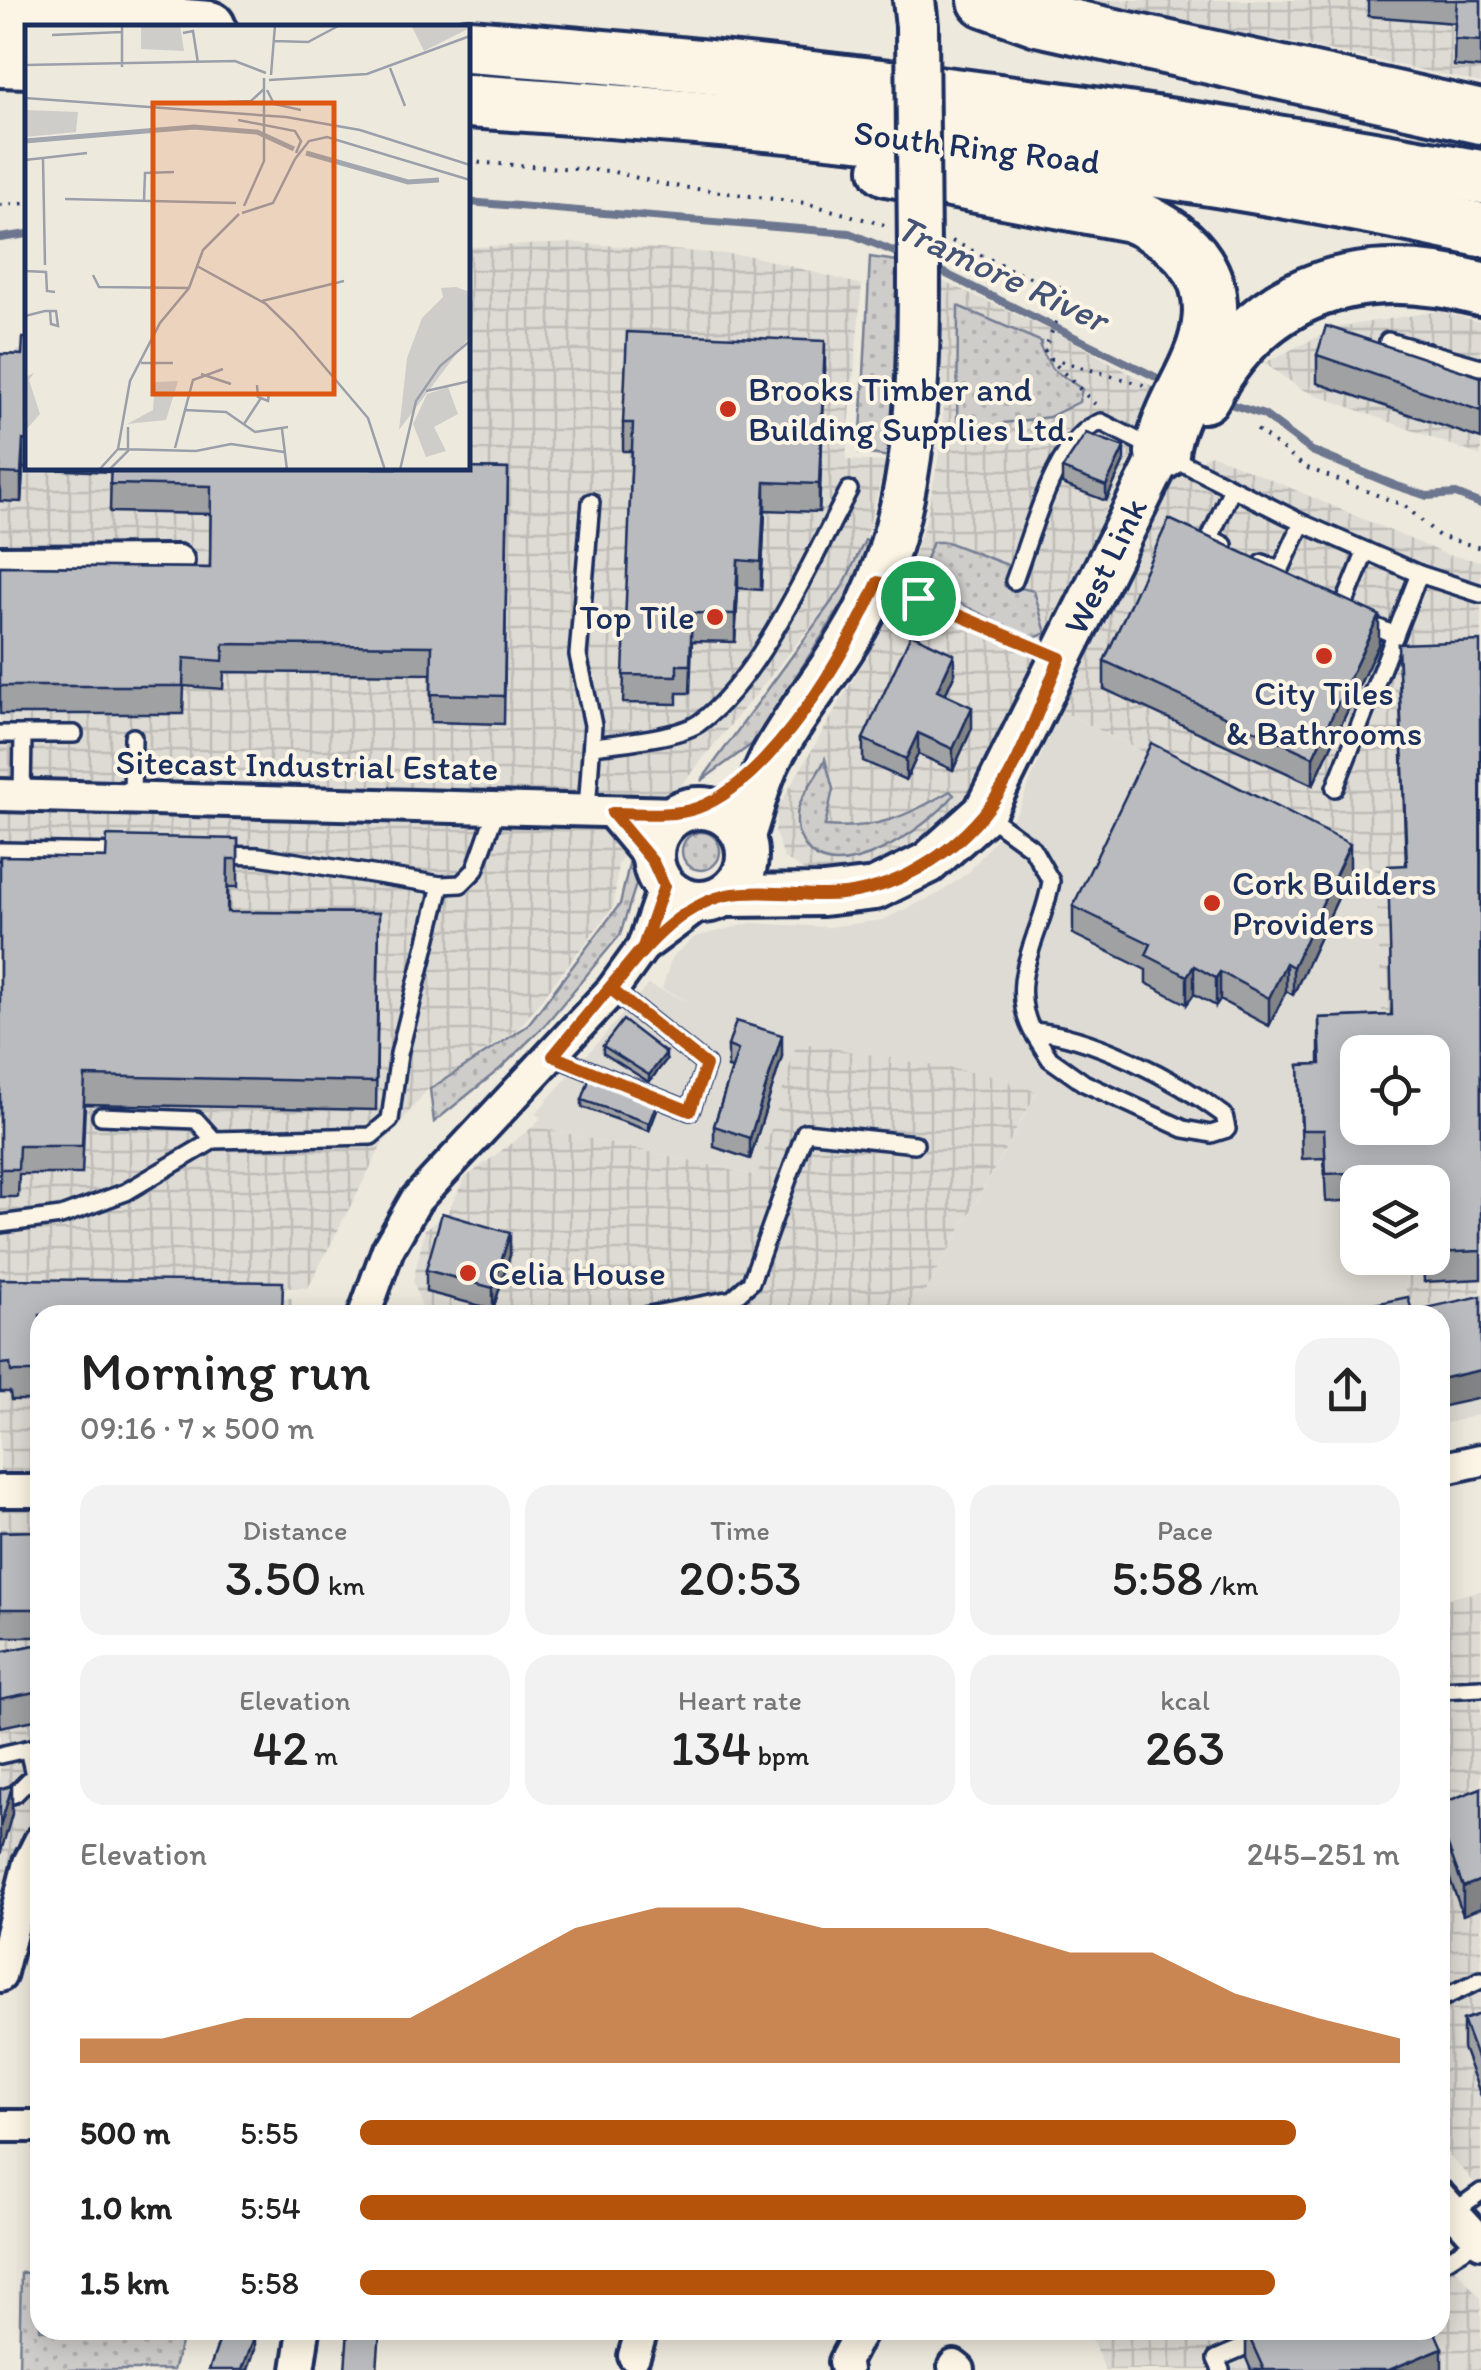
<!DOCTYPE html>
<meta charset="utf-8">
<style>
body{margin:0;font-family:Itim,sans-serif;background:#f2f2f2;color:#222;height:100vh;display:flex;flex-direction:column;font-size:38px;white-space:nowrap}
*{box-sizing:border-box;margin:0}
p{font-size:32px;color:#767676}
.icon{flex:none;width:55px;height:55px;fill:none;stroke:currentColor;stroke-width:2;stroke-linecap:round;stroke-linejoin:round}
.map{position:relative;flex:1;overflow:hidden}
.details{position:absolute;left:30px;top:1305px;width:1420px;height:1035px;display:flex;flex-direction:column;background:#fff;border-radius:30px;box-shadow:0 5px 25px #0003}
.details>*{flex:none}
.buttons{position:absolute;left:1340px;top:1035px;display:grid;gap:20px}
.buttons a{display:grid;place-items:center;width:110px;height:110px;border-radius:20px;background:#fff;box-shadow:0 5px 25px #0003;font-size:50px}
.pin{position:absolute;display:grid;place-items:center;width:85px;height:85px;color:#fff;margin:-42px;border:5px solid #fff;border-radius:50%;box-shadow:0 2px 10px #0007}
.round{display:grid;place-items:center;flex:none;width:105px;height:105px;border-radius:30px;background:#f2f2f2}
.summary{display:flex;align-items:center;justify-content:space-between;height:170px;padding:0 50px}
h1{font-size:55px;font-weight:600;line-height:75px}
.stats{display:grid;grid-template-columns:repeat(3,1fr);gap:15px;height:170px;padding:10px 50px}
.stats div{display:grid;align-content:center;border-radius:25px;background:#f2f2f2;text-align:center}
.stats b{font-size:50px;font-weight:600}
.stats small{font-size:28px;font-weight:400}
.stats p{font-size:28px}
.chart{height:280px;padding:20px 50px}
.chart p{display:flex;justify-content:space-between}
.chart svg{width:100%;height:180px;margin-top:10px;fill:#b45309;opacity:.7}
ul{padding:0 50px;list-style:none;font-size:32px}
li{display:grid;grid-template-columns:160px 120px 1fr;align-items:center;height:75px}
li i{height:25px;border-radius:12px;background:#b45309}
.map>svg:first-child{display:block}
.built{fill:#dedbd4}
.industrial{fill:url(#industrial-grid)}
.grass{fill:url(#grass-dots);stroke:#757e94;stroke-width:2.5}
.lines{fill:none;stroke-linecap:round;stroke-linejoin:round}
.stream{stroke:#6c778f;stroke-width:8}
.lane-casing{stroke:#1b2f5e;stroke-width:22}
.street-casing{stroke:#1b2f5e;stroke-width:38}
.secondary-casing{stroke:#1b2f5e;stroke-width:48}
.highway-casing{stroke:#1b2f5e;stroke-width:60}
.path{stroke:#1b2f5e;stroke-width:4;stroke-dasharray:2.5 8;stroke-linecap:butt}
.lane{stroke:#fcf5e5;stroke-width:15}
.street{stroke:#fcf5e5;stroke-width:30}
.secondary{stroke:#fcf5e5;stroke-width:40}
.highway{stroke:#fcf5e5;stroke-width:52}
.secondary-bridge-casing{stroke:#1b2f5e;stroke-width:48;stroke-linecap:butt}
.secondary-bridge{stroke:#fcf5e5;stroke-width:40}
.wall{fill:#a0a1a3;stroke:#1b2f5e;stroke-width:2.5}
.shaded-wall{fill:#828385;stroke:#1b2f5e;stroke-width:2.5}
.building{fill:#babbbe;stroke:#1b2f5e;stroke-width:2.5;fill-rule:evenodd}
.route-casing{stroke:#fff;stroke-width:20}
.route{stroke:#b45309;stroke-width:12}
.poi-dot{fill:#c8321e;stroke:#fcf5e5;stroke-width:4}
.labels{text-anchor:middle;stroke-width:8;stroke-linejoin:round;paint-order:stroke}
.street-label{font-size:35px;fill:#1b2f5e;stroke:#fcf5e5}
.poi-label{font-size:35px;fill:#1b2f5e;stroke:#fcf5e5;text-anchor:start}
.water-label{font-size:38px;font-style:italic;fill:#445376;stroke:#fcf5e5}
.inset-river{fill:none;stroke:#a2a7af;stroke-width:5}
.inset-road{fill:none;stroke:#9a9faa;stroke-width:2.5}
.view{fill:#de5710;fill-opacity:0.15;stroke:#de5710;stroke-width:5}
.inset-edge{fill:none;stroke:#1b2f5e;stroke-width:5}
</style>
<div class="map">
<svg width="1481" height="2370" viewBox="0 0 1481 2370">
<defs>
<pattern id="industrial-grid" width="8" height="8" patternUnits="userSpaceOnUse" patternTransform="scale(2.5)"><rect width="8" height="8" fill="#dedbd4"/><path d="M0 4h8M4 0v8" fill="none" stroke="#bebcb8"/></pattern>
<pattern id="grass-dots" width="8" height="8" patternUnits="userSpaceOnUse" patternTransform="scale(2.5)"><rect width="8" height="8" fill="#cfcdca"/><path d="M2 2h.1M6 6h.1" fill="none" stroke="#b1b0b0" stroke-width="1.8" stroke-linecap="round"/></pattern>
</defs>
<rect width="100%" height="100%" fill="#eee9dd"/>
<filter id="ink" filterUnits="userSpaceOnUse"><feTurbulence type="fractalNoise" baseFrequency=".01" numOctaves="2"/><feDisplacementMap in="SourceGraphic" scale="20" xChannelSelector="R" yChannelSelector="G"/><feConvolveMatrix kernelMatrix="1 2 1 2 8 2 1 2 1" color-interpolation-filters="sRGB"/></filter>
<g filter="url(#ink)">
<!-- built -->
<path class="built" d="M1060 710 1385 876 1384 1052H1358V1258H1405L1406 1291 1415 1308 1481 1292V1414L1440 1425V1315H913L1037 1093 994 1076 757 1176 534 1126 541 1117 535 1114 648 985 691 1002 662 989 672 957 695 937 751 923 829 927 882 920 940 893 969 872 1018 811Z"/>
<!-- industrial -->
<g class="industrial">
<path d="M1053 0H1481V83L1315 47Z"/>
<path d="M577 243 752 256 862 285 846 460 886 462 865 540 842 588 618 863 614 906 520 1027 426 1091 382 1145 308 1288 0 1286V357L27 348 28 468H468V247Z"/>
<path d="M941 280 1065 337 1165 393 1113 493 1039 666 958 823 898 865 822 882 784 858 775 832 777 809 895 609 926 520 943 435Z"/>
<path d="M1439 311 1481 322V456L1301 389 1264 363 1338 327Z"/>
<path d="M1211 454 1447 555 1481 561V1292L1415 1308 1406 1291 1405 1258H1432V1052H1384L1376 881 1384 875 1060 710 1161 485Z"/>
<path d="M797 1042 994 1076 1037 1092 913 1315H425L413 1281 425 1229 446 1215 465 1178 534 1126 757 1176Z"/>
<path d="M0 1295 292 1298 291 1315H40V1656L0 1663Z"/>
<path d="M1481 1591V2190L1440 2145V1600Z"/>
<path d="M40 1661V1819L0 1907V1670Z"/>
<path d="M1440 2251 1481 2298V2370H1105L1088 2330H1440Z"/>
</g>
<!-- grass -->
<g class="grass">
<path d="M870 257 897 261 892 457 860 453Z"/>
<path d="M958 306 1042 342 1040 347 1052 369 1082 389 1079 402 1049 417 1004 423 997 439 957 438Z"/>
<path d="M865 540 875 544 852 590 752 744 701 781 843 586Z"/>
<path d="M933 542H947L1013 567 1008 585 1034 591 1046 633 1032 639 959 603 912 592Z"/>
<path d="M825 759 833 789 825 826C876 830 906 817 950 791L954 795C929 827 833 894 804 844 798 834 796 827 797 815 799 795 818 777 825 759Z"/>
<circle cx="701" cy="851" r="19"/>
<path d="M630 860 640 872 620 935 544 1026 501 1068 434 1122 430 1089 527 1026 620 904Z"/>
<path d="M40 2272V2330H185L173 2370H19L21 2273Z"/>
</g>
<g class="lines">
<!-- stream -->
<g class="stream">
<path d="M468 202 849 233 907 257"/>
<path d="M0 238 28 234"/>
<path d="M934 268 1168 383"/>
<path d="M1224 402 1264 415 1312 451 1394 485 1427 496 1456 494 1481 504"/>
</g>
<defs>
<g id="lane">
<path d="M1388 341 1481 367"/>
<path d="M1224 545 1210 538 1232 488"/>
<path d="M1366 551 1341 612 1395 635"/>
<path d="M1263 563 1280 571 1302 523"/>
<path d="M1014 581C1031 537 1055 437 1101 422L1302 523 1419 574 1481 594"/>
<path d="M0 734H74"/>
<path d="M593 746C619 743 679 737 699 723 761 678 813 557 849 490"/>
<path d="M1335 788 1419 574"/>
<path d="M22 796 23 734"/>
<path d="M132 799 133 737"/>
<path d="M587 810 593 725 578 655 591 502"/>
<path d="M984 813 1032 848 1051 881C1043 935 1005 978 1032 1031 1090 1034 1177 1080 1224 1115L1227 1129 1211 1134 1184 1129 1084 1083 1050 1059 1032 1031"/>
<path d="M0 851 126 853"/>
<path d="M219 855 259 856 441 885 461 884 475 870 497 808"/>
<path d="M553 1056 690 1111 706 1065 612 990"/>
<path d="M101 1116 196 1120 214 1140"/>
<path d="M0 1224 61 1216 126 1192 214 1140 371 1136 390 1120 399 1054 441 885"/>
<path d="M649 1315 732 1299 751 1282 805 1132 915 1144"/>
<path d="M1440 1690 1481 1688"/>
<path d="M0 1755 40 1746"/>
<path d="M0 1799 15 1794 34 1775 28 1749"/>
<path d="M1440 1999 1481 1980"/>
<path d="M1453 2212 1481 2192"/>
<path d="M1440 2264 1479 2240"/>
<path d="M1221 2370 1216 2359 1284 2330"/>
</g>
<g id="street">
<path d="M0 562 178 561"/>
<path d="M0 795 679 813"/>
<path d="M612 813 653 862"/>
<path d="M643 947 702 903"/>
<path d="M364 1315 388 1249 416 1200 612 990 643 947 664 886"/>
<path d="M1440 1469 1481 1460"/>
<path d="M0 1491H40"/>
<path d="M0 1976 29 1863 40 1841"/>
<path d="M0 2126H40"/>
<path d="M1440 2197 1481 2242"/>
<path d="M634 2356 642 2330"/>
<path d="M954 2366 959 2370"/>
<path d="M298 2370 304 2330"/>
<path d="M846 2370 844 2362 861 2330"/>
</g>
<g id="secondary">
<path d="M914 0 917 26"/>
<circle cx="700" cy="855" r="47"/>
<path d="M744 836C753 810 759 780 772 756 800 705 841 660 867 607 920 496 919 373 919 253"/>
<path d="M726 896 823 895 875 889 928 863 984 813 1162 453"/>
</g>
<g id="highway">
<path d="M985 0 1038 19 1481 117"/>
<path d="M0 11 209 28"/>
<path d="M468 46C808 71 1145 116 1481 177"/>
<path d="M0 60 28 61"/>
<path d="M468 101C808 123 1147 157 1481 230"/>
<path d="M887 169 1131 215C1189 239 1225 279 1204 346 1192 384 1167 412 1162 453"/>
<path d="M1203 396C1262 285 1363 258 1481 289"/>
</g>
</defs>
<!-- lane casing -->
<use href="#lane" class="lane-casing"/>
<!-- street casing -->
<use href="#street" class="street-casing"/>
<!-- secondary casing -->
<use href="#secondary" class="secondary-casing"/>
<!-- highway casing -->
<use href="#highway" class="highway-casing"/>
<!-- path -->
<g class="path">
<path d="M468 162 610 171 666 185 805 203 885 225"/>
<path d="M0 205 28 203"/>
<path d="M952 241 1018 273 1065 289 1066 299 1044 350 1049 358 1147 386"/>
<path d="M1049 358 1095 404"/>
<path d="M1257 430 1305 467 1405 506 1439 536 1481 548"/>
<path d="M908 594 1033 646"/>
</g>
<!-- lane -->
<use href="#lane" class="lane"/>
<!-- street -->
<use href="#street" class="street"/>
<!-- secondary -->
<use href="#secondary" class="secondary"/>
<!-- highway -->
<use href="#highway" class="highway"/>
<defs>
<path id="secondary-bridge" d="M917 26 919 253"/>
</defs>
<!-- secondary-bridge casing -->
<use href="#secondary-bridge" class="secondary-bridge-casing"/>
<!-- secondary-bridge -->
<use href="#secondary-bridge" class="secondary-bridge"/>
</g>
<!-- wall -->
<g class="wall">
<path d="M1368 0H1481V68L1454 66 1455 23 1368 16Z"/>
<path d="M28 338V468H465L508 469 504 724 431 722V674L224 672 223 689 184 686 183 714H0V566L210 568 211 514 110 512 111 472 23 468 21 502 0 501V354L22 355Z"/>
<path d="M1317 355 1481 377V439L1317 383Z"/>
<path d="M825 369 819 512 765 510 761 590 738 588 735 642 692 641 690 693H677V704L623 703 632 451H623V423Z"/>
<path d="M1124 461 1106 501 1062 484V469Z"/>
<path d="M1379 643 1313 785 1104 689V661Z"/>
<path d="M1398 644 1481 666V1279L1424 1282 1423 1258H1432V1182H1358V1200L1326 1202 1324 1158 1302 1159 1299 1065 1319 1064V1018L1391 1015 1406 865Z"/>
<path d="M954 675 945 695 972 728 953 770 918 754 906 780 863 761V739Z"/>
<path d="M238 839V887H228V912L379 913 376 1110 85 1104 82 1174H19L18 1197H0V856L106 858Z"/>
<path d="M1350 872 1293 995 1286 991 1269 1026 1220 1000 1216 1006 1194 994 1187 1004 1146 983V970L1073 934V906Z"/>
<path d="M603 1046 666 1060 649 1082 603 1053Z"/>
<path d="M728 1046 782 1056 750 1159 714 1147V1126L732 1069 728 1068Z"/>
<path d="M582 1100 657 1110 649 1131 582 1107Z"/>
<path d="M510 1255 493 1309 426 1292V1270Z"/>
<path d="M0 1279 40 1315V1400H11L10 1392H0Z"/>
<path d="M40 1531V1637H0V1532Z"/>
<path d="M40 1644V1719L0 1727V1652Z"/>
<path d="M1481 1788 1463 1915 1440 1852V1804Z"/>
<path d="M1481 2014V2096L1463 2048V2020Z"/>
<path d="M40 2135V2164L35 2162V2148Z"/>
<path d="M1246 2330 1442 2370H1251L1246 2358Z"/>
</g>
<!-- shaded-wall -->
<g class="shaded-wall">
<path d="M825 341V369L819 512V484Z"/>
<path d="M23 440V468L21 502V474Z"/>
<path d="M1124 447V461L1106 501V486Z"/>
<path d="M765 482V510L761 590V562Z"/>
<path d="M738 560V588L735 642V614Z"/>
<path d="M1379 615V643L1313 785V757Z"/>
<path d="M954 654V675L937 712V691Z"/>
<path d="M972 707V728L953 770V749Z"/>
<path d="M918 733V754L906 780V759Z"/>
<path d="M1350 844V872L1293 995V967Z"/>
<path d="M1286 963V991L1269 1026V998Z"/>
<path d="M1194 966V994L1187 1004V976Z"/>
<path d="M1220 972V1000L1216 1006V978Z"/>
<path d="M782 1035V1056L750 1159V1138Z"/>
<path d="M666 1053V1060L649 1082V1075Z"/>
<path d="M657 1102V1110L649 1131V1123Z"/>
<path d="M510 1233V1255L493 1309V1288Z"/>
<path d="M1481 1370V1398L1440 1407V1379Z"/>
<path d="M12 1786V1814L0 1855V1827Z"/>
<path d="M1481 1880V1908L1463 1915V1887Z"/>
<path d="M255 2335V2349L248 2370H242Z"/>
<path d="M1442 2348V2370H1389Z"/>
</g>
<!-- building -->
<g class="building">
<path d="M1457 0H1481V41L1454 39Z"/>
<path d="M1326 326 1481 377V411L1317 355Z"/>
<path d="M627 332 825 341 819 484 765 482 761 562 738 560 735 614 692 613 690 665H677V676L623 675 633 423H623Z"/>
<path d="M23 338H28V441L23 440 21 474 0 473V354L22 355Z"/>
<path d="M1086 433 1124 447 1106 486 1062 469Z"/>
<path d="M111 468H465L508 469 504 696 431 694 432 646 224 644 223 661 184 658 183 686H0V566L210 568 211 486 110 484Z"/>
<path d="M1169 519 1379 615 1313 757 1104 661Z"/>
<path d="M911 634 954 654 937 691 972 707 953 749 918 733 906 759 863 739Z"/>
<path d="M1480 641 1481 1251 1432 1253V1182H1421L1420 1170 1326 1174 1324 1130H1302L1299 1065 1321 1064 1319 1018 1392 1015 1388 866 1407 865 1398 644ZM1358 1052H1432V1128H1358Z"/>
<path d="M1151 743 1350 844 1293 967 1286 963 1269 998 1220 972 1216 978 1194 966 1187 976 1146 955 1151 944 1073 906Z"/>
<path d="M107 836 238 839V859H228L227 912 379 913 376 1082 85 1076 82 1146H19L18 1169H0V856L106 858Z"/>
<path d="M623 1020 666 1053 649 1075 603 1046Z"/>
<path d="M736 1021 782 1035 750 1138 714 1126 738 1050 728 1046Z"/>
<path d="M590 1077 657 1102 649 1123 582 1100Z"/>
<path d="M442 1213 510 1233 493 1288 426 1270Z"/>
<path d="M0 1279 283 1282 282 1315H40V1372H11L10 1363 0 1364Z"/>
<path d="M1481 1296V1370L1440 1379V1315H1346V1310L1408 1297 1412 1311Z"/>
<path d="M40 1531V1609H0V1532Z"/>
<path d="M40 1644V1691L0 1699V1652Z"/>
<path d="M12 1786 0 1827V1789Z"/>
<path d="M1481 1788V1880L1463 1887 1440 1824V1804Z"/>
<path d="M1481 2014V2068L1463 2020Z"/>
<path d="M40 2135V2150L35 2148Z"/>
<path d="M223 2330H241L255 2335 242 2370H209Z"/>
<path d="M348 2330H380L377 2370H345Z"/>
<path d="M1246 2330H1434L1442 2348 1389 2370H1264Z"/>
</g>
</g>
<g class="lines" filter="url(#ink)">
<defs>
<path id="route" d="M918 598 878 582C847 652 772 781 697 808 671 817 640 813 612 813L653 862 664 886 643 947 553 1056 690 1111 706 1065 612 990C640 951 678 906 727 895 754 890 790 894 818 895 882 897 942 863 983 815 1019 772 1038 708 1060 658L918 598"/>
</defs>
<!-- route casing -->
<use href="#route" class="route-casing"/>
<!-- route -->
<use href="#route" class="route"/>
</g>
<!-- markers -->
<g class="poi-dot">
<circle cx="728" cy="409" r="10"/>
<circle cx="715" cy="617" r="10"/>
<circle cx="1324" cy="656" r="10"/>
<circle cx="1212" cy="903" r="10"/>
<circle cx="468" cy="1273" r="10"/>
</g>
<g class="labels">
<!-- street labels -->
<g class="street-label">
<text transform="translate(977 147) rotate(7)" y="12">South Ring Road</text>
<text transform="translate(1105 566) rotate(-64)" y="12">West Link</text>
<text transform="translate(307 765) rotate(1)" y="12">Sitecast Industrial Estate</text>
</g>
<!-- poi labels -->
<g class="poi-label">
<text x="748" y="401">Brooks Timber and<tspan x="748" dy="40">Building Supplies Ltd.</tspan></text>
<text x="695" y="629" text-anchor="end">Top Tile</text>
<text x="1324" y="705" text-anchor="middle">City Tiles<tspan x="1324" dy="40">&amp; Bathrooms</tspan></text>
<text x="1232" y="895">Cork Builders<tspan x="1232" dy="40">Providers</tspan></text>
<text x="488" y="1285">Celia House</text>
</g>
<!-- water labels -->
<g class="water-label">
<text transform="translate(1002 273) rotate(25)" y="13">Tramore River</text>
</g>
</g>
<!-- overview -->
<g transform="translate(25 25)">
<rect width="445" height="445" fill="#eee9dd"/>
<path d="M116 0H155L159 26 116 24ZM431 262 445 267V311L374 405 382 333 397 293 418 272 416 263ZM9 348 4 355 15 389 0 406V352ZM153 356 141 395 102 399 128 385 130 357ZM423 362 433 389 409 402 421 426 401 432 388 399 402 369Z" fill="#cfcdca"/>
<path d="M386 0H445V3L399 26ZM0 85 53 87 51 107 0 112Z" fill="#cfcdca"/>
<path class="inset-river" d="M0 116 169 102 232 107 269 124M281 128 383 157 414 155"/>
<path class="inset-road" d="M97 0V42M158 8 168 6 173 38M27 10 97 7M249 16 283 17 315 0M0 40 210 36 241 48M365 43 380 81M246 50 250 0M244 55 342 49 445 11M242 65 249 79 276 85M0 73 261 92 335 105 445 140M203 77 226 76 239 64M213 95 270 106 276 116 271 128M18 134 20 240M270 134 284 116 302 112 445 155M0 135 62 128M40 174 211 178M119 175 120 148 149 147M219 181 239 136V53M217 188 248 178 270 134M172 241 241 279 269 306 343 393 360 445M0 246 21 247 22 266 30 267M68 250 74 262 164 263M237 276 319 256M0 291 20 286H31L33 301 26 299 25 286M116 338H148M176 349 206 359M232 360 233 372 243 376 244 368M401 366 445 356M159 385 201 387 230 407 263 402M219 399 236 373M257 404 262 445M150 423 168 355 198 344M93 424 171 426 206 419 259 427M74 445 93 424 105 356 135 298 164 263 178 225 214 189M84 445 103 426V402M375 445 391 376 415 341 445 316"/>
<path class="view" d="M128 78H309V369H128Z"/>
<rect width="445" height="445" class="inset-edge"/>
</g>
</svg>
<div class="buttons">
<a><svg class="icon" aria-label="locate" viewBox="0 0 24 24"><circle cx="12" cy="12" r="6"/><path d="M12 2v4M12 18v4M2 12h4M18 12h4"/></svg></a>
<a><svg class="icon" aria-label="layers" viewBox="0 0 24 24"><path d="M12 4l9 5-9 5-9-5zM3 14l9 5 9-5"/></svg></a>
</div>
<div class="pin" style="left:918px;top:598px;background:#1e9e55"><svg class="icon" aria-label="arrive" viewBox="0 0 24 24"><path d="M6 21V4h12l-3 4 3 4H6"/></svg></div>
<section class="details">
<div class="summary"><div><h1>Morning run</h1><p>09:16 · 7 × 500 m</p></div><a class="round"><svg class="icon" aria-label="share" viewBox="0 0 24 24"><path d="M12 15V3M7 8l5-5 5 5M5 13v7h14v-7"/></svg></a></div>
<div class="stats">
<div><p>Distance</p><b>3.50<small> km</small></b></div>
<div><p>Time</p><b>20:53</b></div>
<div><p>Pace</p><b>5:58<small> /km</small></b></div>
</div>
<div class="stats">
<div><p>Elevation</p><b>42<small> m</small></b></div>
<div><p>Heart rate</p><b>134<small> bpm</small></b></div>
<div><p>kcal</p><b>263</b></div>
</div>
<div class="chart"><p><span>Elevation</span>245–251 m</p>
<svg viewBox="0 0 160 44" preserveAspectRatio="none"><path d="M0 44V38L10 38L20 33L30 33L40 33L50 22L60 11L70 6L80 6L90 11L100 11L110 11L120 17L130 17L140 27L150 33L160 38V44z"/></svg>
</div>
<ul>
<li><b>500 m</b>5:55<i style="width:90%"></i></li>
<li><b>1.0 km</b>5:54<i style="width:91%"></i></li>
<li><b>1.5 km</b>5:58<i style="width:88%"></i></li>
</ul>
</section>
</div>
